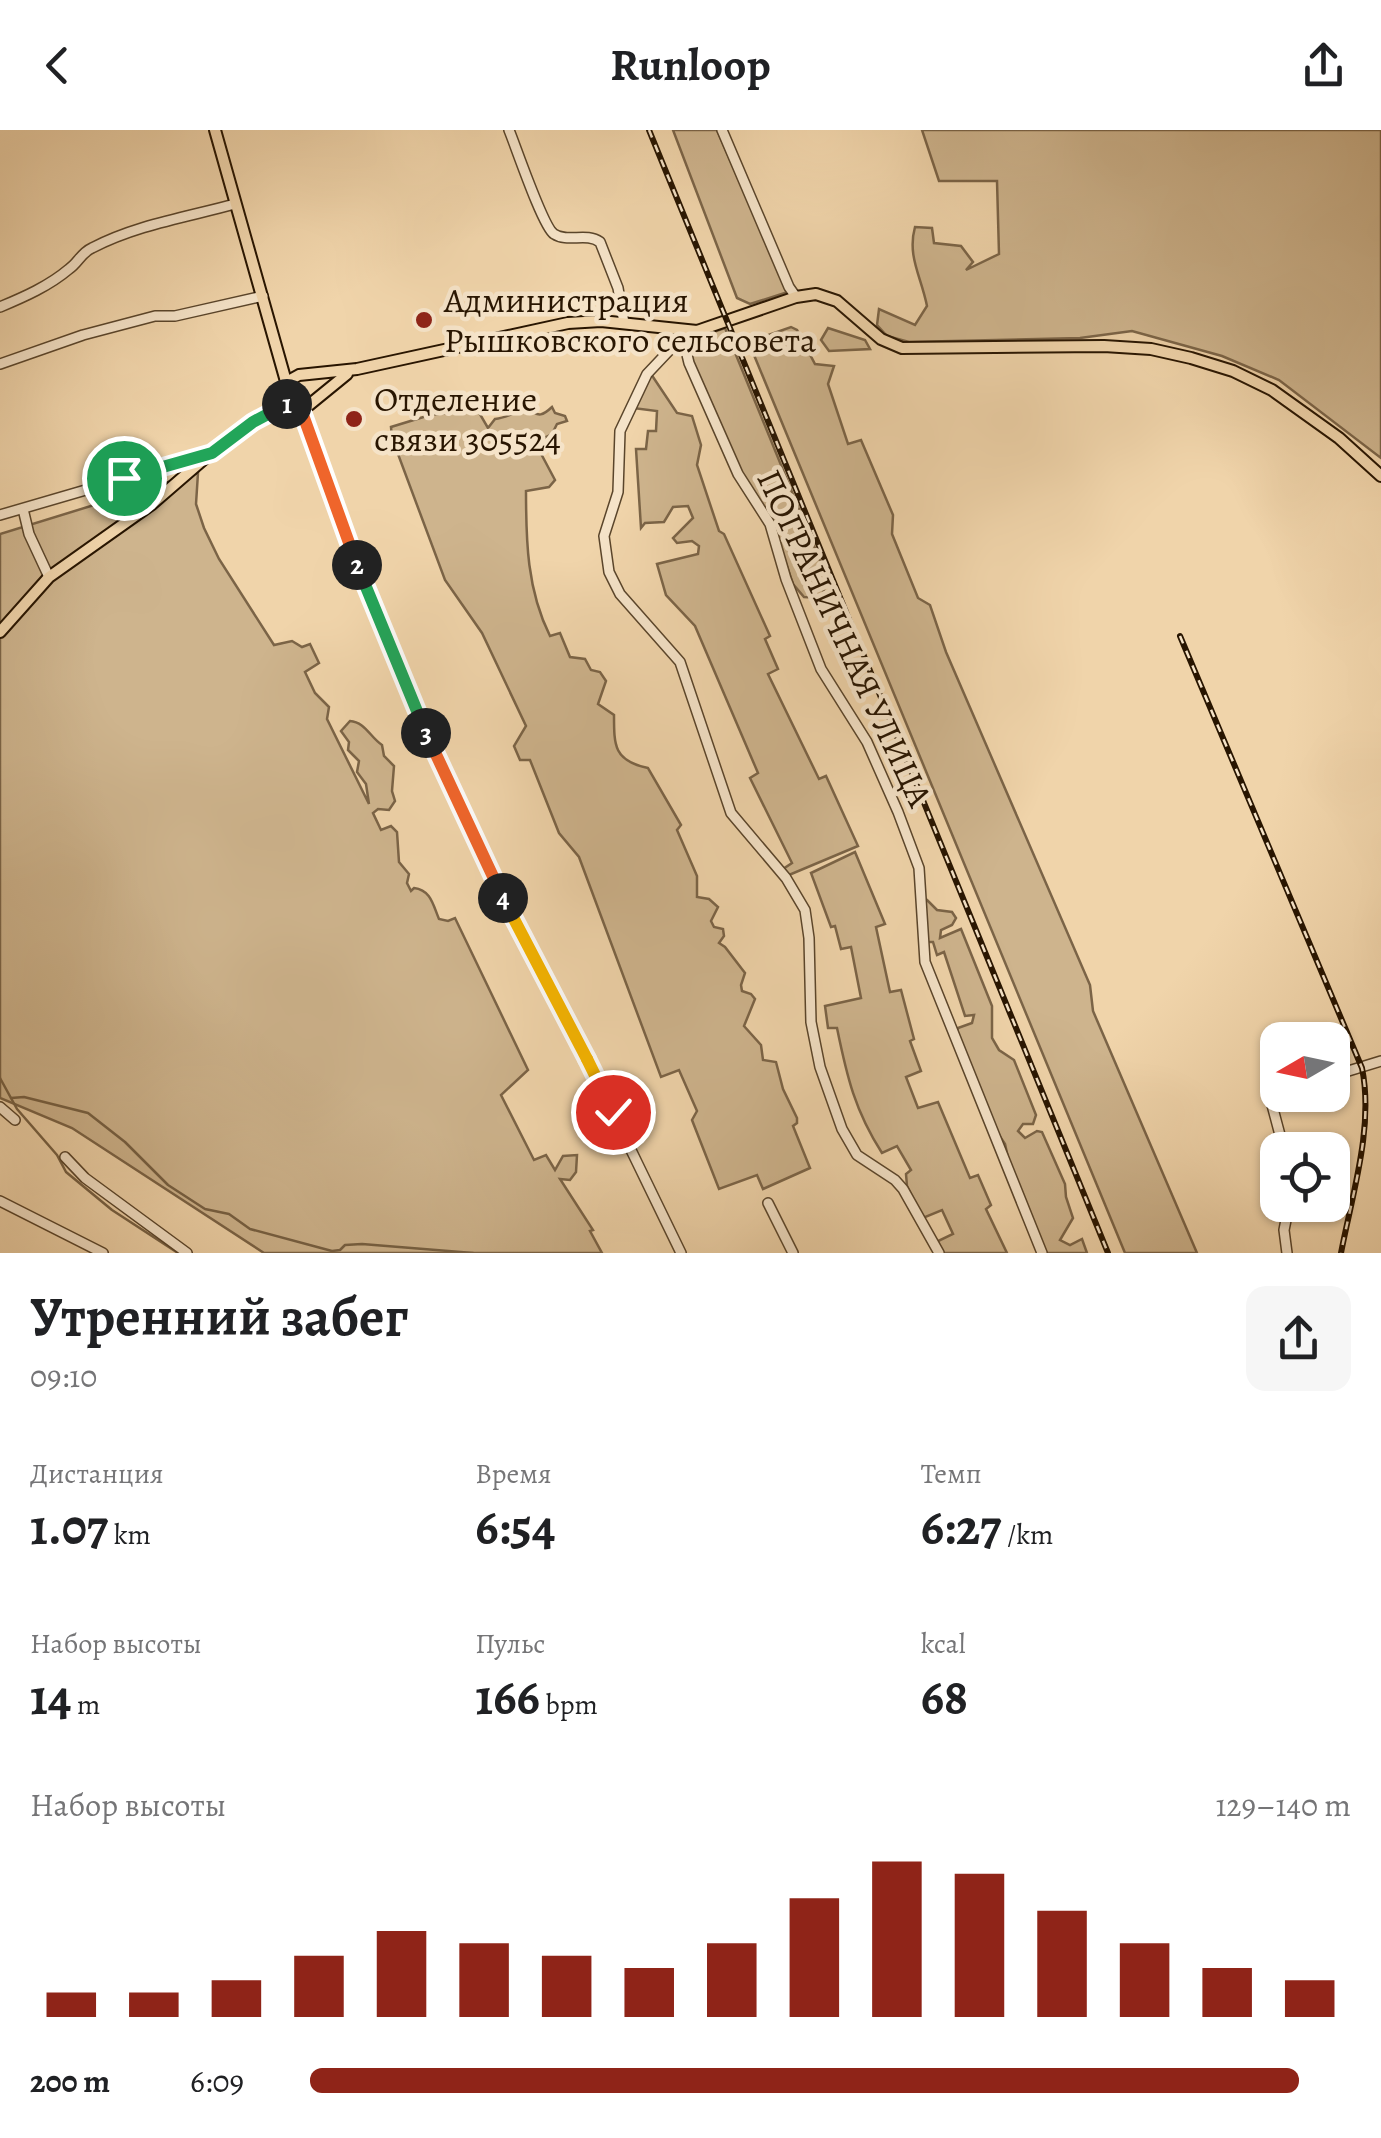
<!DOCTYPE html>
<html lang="ru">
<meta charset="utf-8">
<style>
body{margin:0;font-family:Alegreya,serif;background:#f6f6f6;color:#202124;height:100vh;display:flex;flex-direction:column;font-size:38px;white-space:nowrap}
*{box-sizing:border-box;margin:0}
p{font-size:32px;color:#757577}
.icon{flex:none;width:55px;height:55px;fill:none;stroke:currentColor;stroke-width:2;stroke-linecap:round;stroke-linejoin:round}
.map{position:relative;height:1123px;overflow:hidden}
.sheet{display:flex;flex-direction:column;background:#fff;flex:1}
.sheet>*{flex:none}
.needle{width:65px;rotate:261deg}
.controls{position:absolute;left:1260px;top:892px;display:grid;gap:20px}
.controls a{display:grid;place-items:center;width:90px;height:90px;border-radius:20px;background:#fff;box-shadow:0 2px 8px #0004;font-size:50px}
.pin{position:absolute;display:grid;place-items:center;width:85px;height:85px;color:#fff;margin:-42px;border:5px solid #fff;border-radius:50%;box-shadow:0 2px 10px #0007}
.km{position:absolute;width:50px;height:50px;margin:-25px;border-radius:50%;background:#222;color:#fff;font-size:28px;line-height:50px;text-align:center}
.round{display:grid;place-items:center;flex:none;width:105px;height:105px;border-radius:20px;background:#f6f6f6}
.overview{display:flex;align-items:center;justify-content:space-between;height:170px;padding:0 30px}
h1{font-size:55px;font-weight:700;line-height:75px}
.metrics{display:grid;grid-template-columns:repeat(3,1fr);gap:15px;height:170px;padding:10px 30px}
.metrics div{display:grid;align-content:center}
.metrics b{font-size:50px;font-weight:700}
.metrics small{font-size:28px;font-weight:400}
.metrics p{font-size:28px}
.chart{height:280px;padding:20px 30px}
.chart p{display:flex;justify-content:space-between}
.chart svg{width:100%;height:180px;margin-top:10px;stroke:#8f2418;stroke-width:6}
ul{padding:0 30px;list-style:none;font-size:32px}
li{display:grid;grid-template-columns:160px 120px 1fr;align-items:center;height:75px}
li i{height:25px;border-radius:12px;background:#8f2418}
header{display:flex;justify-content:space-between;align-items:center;height:130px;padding:0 30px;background:#fff;font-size:45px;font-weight:700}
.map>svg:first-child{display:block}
.green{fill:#ceb48d;stroke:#7b6447;stroke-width:2.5}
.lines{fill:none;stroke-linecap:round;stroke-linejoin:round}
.stream{stroke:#776144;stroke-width:2.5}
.minor-casing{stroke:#5a452b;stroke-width:12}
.major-casing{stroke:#281501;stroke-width:14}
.minor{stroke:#f5e3c8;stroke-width:9}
.major{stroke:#f0d4aa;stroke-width:10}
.rail-casing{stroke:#281501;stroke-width:6}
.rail{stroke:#f5e3c8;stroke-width:2.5;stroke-dasharray:8;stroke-linecap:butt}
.split-1-casing{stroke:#fff;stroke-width:20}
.split-2-casing{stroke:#fff;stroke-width:20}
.split-3-casing{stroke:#fff;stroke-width:20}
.split-4-casing{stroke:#fff;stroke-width:20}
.split-5-casing{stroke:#fff;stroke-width:20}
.split-6-casing{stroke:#fff;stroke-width:20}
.split-1{stroke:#22a559;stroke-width:12}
.split-2{stroke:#f0652b;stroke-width:12}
.split-3{stroke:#22a559;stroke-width:12}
.split-4{stroke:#f0652b;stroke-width:12}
.split-5{stroke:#f5b400;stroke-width:12}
.split-6{stroke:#f5b400;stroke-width:12}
.poi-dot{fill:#8f2418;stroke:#f5e3c8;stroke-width:4}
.labels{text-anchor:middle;stroke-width:9;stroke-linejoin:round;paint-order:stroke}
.poi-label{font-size:35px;fill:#281501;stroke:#f5e3c8;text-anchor:start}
.street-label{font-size:35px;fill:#281501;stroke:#f5e3c8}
</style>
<header><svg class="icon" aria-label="back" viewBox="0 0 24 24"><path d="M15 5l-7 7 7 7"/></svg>Runloop<svg class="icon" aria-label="share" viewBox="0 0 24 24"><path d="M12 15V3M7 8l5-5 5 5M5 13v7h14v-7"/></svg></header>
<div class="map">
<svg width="1381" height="1123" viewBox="0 0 1381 1123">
<rect width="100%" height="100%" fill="#f0d4aa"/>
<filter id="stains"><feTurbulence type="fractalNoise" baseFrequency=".002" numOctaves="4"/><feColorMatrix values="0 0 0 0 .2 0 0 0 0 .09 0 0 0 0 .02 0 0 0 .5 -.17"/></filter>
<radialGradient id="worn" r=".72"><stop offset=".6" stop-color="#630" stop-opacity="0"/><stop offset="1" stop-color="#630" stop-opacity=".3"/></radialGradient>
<!-- green -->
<g class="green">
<path d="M673 0H717L788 162 750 174 737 168Z"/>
<path d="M922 0H1381V328L1279 250 1222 226 1132 201 1080 208 909 212 887 206 877 195 879 179 915 195 927 176C921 146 907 126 915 97L932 98 934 113 961 116 973 132 966 140 999 124 997 51H939Z"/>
<path d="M791 197 797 200 815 234 834 236 828 254 848 314 861 310 893 385 892 404 918 468 930 475 946 522 1090 855 1093 881 1197 1123H1125L754 225 769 217 768 205Z"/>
<path d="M725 198 830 455 825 457 821 468 804 467 793 454 771 390 741 342 690 228 688 218 692 209Z"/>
<path d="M828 198 865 210 870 219 829 221 821 210Z"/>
<path d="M651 244 677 283 692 286 701 315 697 335 719 401 724 404 770 506 765 509 778 539 768 544 819 649 826 646 858 716 789 745 783 739 792 733 750 648 758 643 695 496 666 465 657 434 698 424 699 416 692 411 677 413 673 408 693 388 688 376 673 377 664 392 645 393 641 398 636 319H646L648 301H656L657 281 633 278Z"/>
<path d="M552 277 555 283 565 286 567 291 557 294 552 304 538 311V318L555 350 549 357 526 361C526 411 527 460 550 506L560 503 570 527 585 529 591 540 600 542 606 551 598 574 614 585C614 616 614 631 648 638L681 695 677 700 697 746V767L709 769 718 777 711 791 714 797 723 799 724 806 719 813 725 817 745 843 741 855 742 861 751 864 755 869 744 896 761 915 763 930 776 932 783 959 797 988V993L793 996 810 1038 763 1059 757 1045 719 1059 692 990 697 981 679 940 661 947 579 727 559 703 530 630H520L514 616 526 596 482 503 445 450 392 308 391 297 430 285 477 279 488 298 495 289C505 288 512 284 520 281 537 276 534 294 552 277Z"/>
<path d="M198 343 196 374 204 398 219 429 274 515 292 511 302 517 310 514 319 533 305 542 315 563 329 577 327 589 369 674 366 654 357 642 359 631 348 620 349 612 341 601 350 591C365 592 370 607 382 615L384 626 394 636 392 661 395 671 389 680 378 679 373 683 381 700 391 696 397 702 399 732 409 744 407 753 411 761 414 758C431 760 433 775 439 789L448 791 455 788 528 940 501 965 534 1030 546 1025 555 1040 563 1026 577 1025 576 1042 570 1050 560 1049 593 1100 590 1101 602 1123H264L72 998 0 968V404Z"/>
<path d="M855 722 885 794 876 797 890 862 901 860 914 909 910 911 921 941 906 947 918 978 938 972 970 1048 978 1045 991 1075 986 1079 1007 1123H943L936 1112 953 1104 942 1080 923 1088 907 1056 906 1044 911 1040 897 1016 882 1023C855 981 847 947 837 898H828L825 876 861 868 851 817 841 819 835 796 831 797 811 743Z"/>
<path d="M927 770 937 780 952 782 956 788 952 795 941 800 940 808 961 799 992 876V908L999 920 1014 930 1036 985 1033 994H1023L1018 1001 1025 1008 1037 1001 1042 1002 1065 1054 1066 1067 1073 1088 1060 1110 1070 1115 1082 1109 1087 1123H1045L1009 1032 1005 1014 993 996 957 901 958 898 972 893 974 885 965 886 944 822 937 825 933 812H927L924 772Z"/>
</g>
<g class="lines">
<!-- stream -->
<g class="stream">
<path d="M0 948 17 979 57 1025 66 1042 112 1080 178 1123"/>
<path d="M11 968 24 967 88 983 125 1012 168 1055 205 1079 229 1084 250 1099 332 1121 340 1120 345 1115 362 1114 473 1123"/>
</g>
<defs>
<g id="minor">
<path d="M509 0C516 17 543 97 554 104 568 113 586 102 600 112L618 158 624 193"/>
<path d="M722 0 789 157 796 167"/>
<path d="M0 177C24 167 49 156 69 139 78 133 81 123 92 118 136 95 187 87 235 74"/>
<path d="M682 204 689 233 738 344 770 394 786 449 821 539 867 612 898 682 919 738 925 832 1042 1123"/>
<path d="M682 207 647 244 620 301 618 362 604 406 609 442 620 464 680 532 731 683 786 748 805 780 809 808 811 892 820 937 842 999 857 1025 895 1050 903 1059 939 1123"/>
<path d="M0 234 83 205 155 186H175L263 166"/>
<path d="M295 274 303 285 374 479 433 618 491 745 599 954 681 1123"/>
<path d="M23 379 29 404 49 447"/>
<path d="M0 385 209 324"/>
<path d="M1332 946 1381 931"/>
<path d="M1278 965 1272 975 1284 1020"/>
<path d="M0 977 15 990"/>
<path d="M65 1027 85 1048 187 1123"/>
<path d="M0 1071 103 1123"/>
<path d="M768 1073 793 1123"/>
<path d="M1287 1123 1284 1100 1289 1075"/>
</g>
<g id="major">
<path d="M215 0 287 255"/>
<path d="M276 278 285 269 290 250 299 245 357 239 568 193 601 191 697 201 796 167 816 164 837 171 881 209 902 218 1104 216 1151 219 1191 228 1233 241 1272 260 1339 308 1381 346"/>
<path d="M0 502 49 447 152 374 226 310 284 275H309L347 244"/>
</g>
</defs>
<!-- minor casing -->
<use href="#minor" class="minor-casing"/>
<!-- major casing -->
<use href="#major" class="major-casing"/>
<!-- minor -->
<use href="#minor" class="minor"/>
<!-- major -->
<use href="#major" class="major"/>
<defs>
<g id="rail">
<path d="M649 0 1108 1123"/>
<path d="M1180 506 1362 938C1374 997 1352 1065 1341 1123"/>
</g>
</defs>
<!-- rail casing -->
<use href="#rail" class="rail-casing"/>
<!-- rail -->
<use href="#rail" class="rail"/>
</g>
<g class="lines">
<defs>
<path id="split-1" d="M124 348 212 323 253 292 287 274"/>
<path id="split-2" d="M287 274H295L303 285 357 435"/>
<path id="split-3" d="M357 435 426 603"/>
<path id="split-4" d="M426 603 503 768"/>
<path id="split-5" d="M503 768 587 929"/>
<path id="split-6" d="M587 929 613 982"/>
</defs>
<!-- split-1 casing -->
<use href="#split-1" class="split-1-casing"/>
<!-- split-2 casing -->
<use href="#split-2" class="split-2-casing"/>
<!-- split-3 casing -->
<use href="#split-3" class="split-3-casing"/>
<!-- split-4 casing -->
<use href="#split-4" class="split-4-casing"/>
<!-- split-5 casing -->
<use href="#split-5" class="split-5-casing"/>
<!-- split-6 casing -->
<use href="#split-6" class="split-6-casing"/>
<!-- split-1 -->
<use href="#split-1" class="split-1"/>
<!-- split-2 -->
<use href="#split-2" class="split-2"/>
<!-- split-3 -->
<use href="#split-3" class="split-3"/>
<!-- split-4 -->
<use href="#split-4" class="split-4"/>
<!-- split-5 -->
<use href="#split-5" class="split-5"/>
<!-- split-6 -->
<use href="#split-6" class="split-6"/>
</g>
<!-- markers -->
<g class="poi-dot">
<circle cx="424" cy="190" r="10"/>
<circle cx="354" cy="289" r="10"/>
</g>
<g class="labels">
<!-- poi labels -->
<g class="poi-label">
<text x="444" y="182">Администрация<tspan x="444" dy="40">Рышковского сельсовета</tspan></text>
<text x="374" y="281">Отделение<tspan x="374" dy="40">связи 305524</tspan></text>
</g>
<!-- street labels -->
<g class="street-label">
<text transform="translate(845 508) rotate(65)" y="12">ПОГРАНИЧНАЯ УЛИЦА</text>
</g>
</g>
<rect width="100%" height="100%" filter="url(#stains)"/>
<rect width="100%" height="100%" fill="url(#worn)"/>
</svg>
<div class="controls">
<a><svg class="needle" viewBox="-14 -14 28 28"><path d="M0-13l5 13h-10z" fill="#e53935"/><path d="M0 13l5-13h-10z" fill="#757577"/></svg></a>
<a><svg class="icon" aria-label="locate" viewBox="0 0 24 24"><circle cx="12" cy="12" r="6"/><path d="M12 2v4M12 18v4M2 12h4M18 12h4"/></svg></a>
</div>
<div class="pin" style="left:124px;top:348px;background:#1e9e55"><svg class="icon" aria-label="arrive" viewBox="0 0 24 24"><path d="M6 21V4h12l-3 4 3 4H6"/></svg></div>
<div class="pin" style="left:613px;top:982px;background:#d93025"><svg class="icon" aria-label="check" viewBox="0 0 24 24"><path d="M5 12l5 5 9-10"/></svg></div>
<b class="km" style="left:287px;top:274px">1</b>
<b class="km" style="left:357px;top:435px">2</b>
<b class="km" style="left:426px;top:603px">3</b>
<b class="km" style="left:503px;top:768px">4</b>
</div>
<section class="sheet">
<div class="overview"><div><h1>Утренний забег</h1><p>09:10</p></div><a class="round"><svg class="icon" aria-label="share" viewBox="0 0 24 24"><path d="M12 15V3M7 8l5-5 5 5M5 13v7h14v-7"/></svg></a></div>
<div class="metrics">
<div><p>Дистанция</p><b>1.07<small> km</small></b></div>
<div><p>Время</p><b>6:54</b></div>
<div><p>Темп</p><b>6:27<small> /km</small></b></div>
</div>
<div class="metrics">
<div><p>Набор высоты</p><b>14<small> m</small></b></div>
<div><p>Пульс</p><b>166<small> bpm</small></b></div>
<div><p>kcal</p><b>68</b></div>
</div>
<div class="chart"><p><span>Набор высоты</span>129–140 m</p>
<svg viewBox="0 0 160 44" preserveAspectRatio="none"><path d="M5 44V38M15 44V38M25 44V35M35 44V29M45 44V23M55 44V26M65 44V29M75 44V32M85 44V26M95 44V15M105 44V6M115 44V9M125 44V18M135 44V26M145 44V32M155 44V35"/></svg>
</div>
<ul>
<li><b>200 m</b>6:09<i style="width:95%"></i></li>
</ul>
</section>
